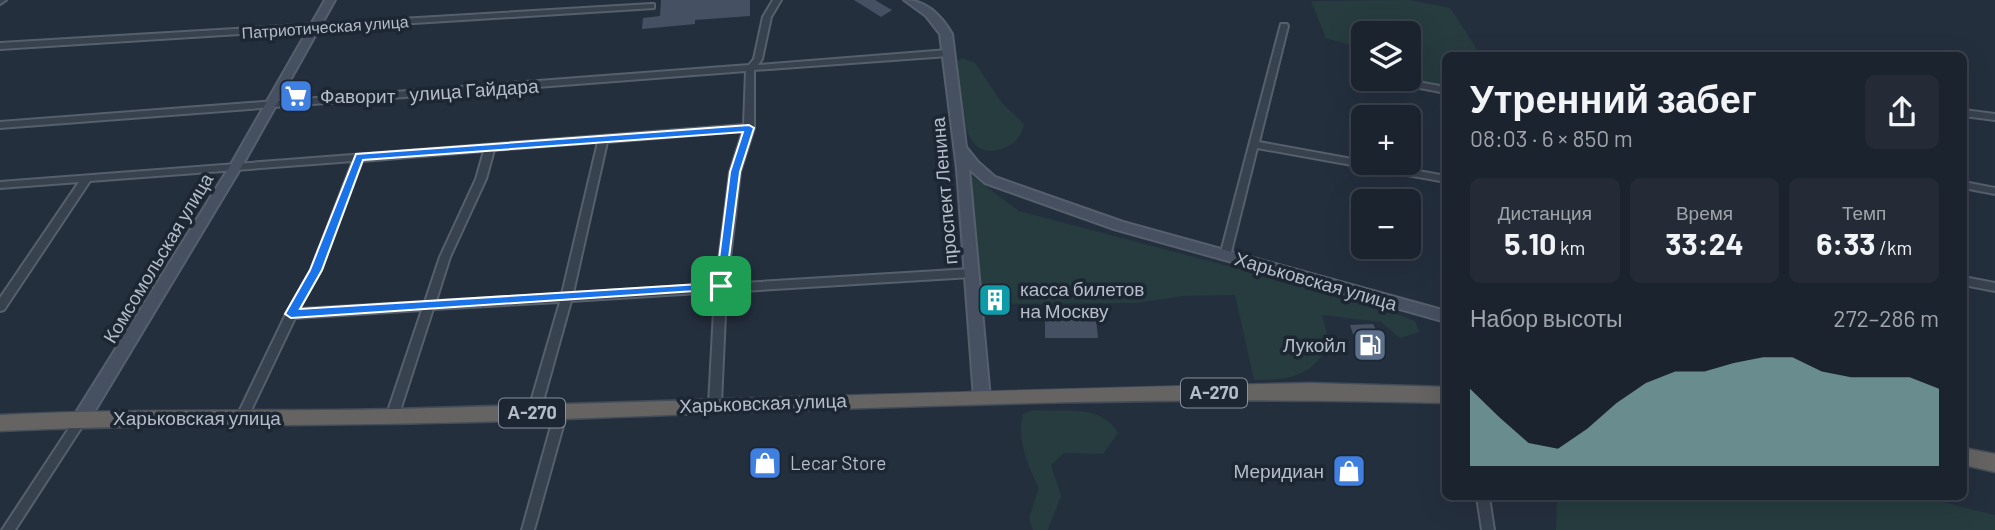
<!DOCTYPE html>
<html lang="ru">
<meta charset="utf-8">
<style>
body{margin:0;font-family:Barlow,sans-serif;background:#242b36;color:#f1f3f6;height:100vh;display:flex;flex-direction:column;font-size:26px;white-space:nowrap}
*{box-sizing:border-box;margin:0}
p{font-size:23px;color:#a0a4aa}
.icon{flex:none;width:38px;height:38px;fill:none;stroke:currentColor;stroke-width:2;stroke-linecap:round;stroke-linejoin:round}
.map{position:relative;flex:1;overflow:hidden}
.drawer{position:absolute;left:1442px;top:52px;width:525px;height:448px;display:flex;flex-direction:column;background:#1b232e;border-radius:10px;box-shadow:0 7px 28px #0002,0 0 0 2px #39404a}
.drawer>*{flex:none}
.tools{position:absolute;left:1351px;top:21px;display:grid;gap:14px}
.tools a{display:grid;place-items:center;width:70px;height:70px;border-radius:10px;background:#1b232e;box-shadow:0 7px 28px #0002,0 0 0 2px #39404a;font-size:35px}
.pin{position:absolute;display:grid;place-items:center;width:60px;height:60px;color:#fff;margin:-30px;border-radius:14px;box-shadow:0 4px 10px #0006}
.round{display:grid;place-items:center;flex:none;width:74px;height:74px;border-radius:10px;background:#242b36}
.headline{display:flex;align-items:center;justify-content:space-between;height:119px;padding:0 28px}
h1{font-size:38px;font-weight:700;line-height:52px}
.stats{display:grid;grid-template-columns:repeat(3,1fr);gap:10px;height:119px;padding:7px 28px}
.stats div{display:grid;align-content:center;border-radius:10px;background:#242b36;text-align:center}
.stats b{font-size:30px;font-weight:700}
.stats small{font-size:19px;font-weight:400}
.stats p{font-size:19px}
.chart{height:196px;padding:14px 28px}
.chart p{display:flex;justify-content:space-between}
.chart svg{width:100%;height:126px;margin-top:7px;fill:#8bbbb9;opacity:.7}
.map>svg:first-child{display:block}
.green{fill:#263c3f}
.building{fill:#455162}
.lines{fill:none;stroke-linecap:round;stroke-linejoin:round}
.minor-casing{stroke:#565f6c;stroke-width:4}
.secondary-casing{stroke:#565f6c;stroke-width:4}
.trunk-casing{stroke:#434c59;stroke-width:3}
.minor{fill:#38414e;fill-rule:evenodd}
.secondary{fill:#465061;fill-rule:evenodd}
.trunk{fill:#656462;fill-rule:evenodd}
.route{fill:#1a73e8;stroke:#fff;stroke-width:2;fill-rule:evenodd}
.labels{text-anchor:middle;stroke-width:7;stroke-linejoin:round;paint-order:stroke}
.far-street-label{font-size:16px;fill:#b4bcc9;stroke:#1d2633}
.shield{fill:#1d2633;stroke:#878f9c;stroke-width:2}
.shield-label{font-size:18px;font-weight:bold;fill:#b4bcc9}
.street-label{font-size:19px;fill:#b4bcc9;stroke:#1d2633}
.poi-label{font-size:19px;fill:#b4bcc9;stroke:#1d2633;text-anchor:start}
</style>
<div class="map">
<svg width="1995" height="530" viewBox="0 0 1995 530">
<rect width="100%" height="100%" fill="#242f3e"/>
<!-- green -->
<g class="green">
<path d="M1409 0 1450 8 1477 49 1463 56H1446L1445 86H1423L1404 79H1409V33H1363V49L1326 38 1311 1Z"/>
<path d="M962 58 975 63 1002 103 1024 124C1022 136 1015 143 1004 148 958 167 960 90 956 62Z"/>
<path d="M963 169 1019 211 1365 302 1415 321 1419 332 1400 338 1381 322 1322 315 1330 344C1311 377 1290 380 1254 380L1235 295 1184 296 1135 303 975 304Z"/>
<path d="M1033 410C1063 413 1100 403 1118 433L1103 454 1064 453 1051 465 1061 496 1048 530H1033L1029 518 1039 488C1028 467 1016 438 1023 414Z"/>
<path d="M1557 497H1922L1995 515V530H1556Z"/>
</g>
<!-- building -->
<g class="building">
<path d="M661 0H750V16L695 20V24L642 29 643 18 660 16Z"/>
<path d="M854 0H875L892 10 881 17Z"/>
<path d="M1388 103 1410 108 1409 117H1394V113L1387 111Z"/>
<path d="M1045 318H1096L1098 338H1045Z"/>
<path d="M1373 324 1377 332H1373L1382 356 1367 357 1358 333 1353 334 1350 325Z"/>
</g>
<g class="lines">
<defs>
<g id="minor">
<path d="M0 0H6L0 4Z"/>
<path d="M773 0H781L771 17 762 59 758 65 948 50 952 53 948 56 754 70V128L740 172 727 284 971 269 976 273 971 277 726 292 721 404 719 407 715 409 711 407 709 404 715 292 571 301 540 412 538 415 534 417 530 415 528 412 560 302 433 309 398 417 396 420 392 422 388 420 386 417 422 310 295 318 246 421 242 423 238 421 236 418 286 314 311 270 353 161 90 181 4 310 0 311V298L79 182 0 188V182L744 125 746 71 0 128V122L749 65 754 59 763 17ZM743 131 730 172 716 284 573 293 607 142ZM598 142 562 294 436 301 450 257 486 179 494 150ZM484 151 476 179 440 257 425 302 299 309 321 270 362 161Z"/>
<path d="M651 4H654V8L0 49V43Z"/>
<path d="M1281 24H1287L1288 26 1259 142 1363 161V163H1374L1446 176V182L1257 148 1230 256 1225 260 1220 256Z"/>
<path d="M1423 83 1446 87V93L1420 88 1419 86Z"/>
<path d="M1964 110 1995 114V120L1964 116Z"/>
<path d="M1964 182 1995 188V194L1964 188Z"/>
<path d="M1964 277 1995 283V291L1964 285Z"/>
<path d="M561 407 565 409 567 412 534 530H522L555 412 557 409Z"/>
<path d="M81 414 85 416 87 419 85 422 15 530H2L77 416Z"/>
<path d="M1477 497H1489L1494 530H1482Z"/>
</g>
<g id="secondary">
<path d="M325 0H335L242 166 87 424 81 426 75 424 73 419 75 414 230 166Z"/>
<path d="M904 0C926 0 941 15 952 34L966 147 978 162 995 177 1123 222 1446 311V322L1114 229 985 183 969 169 990 398 988 402 982 404 976 402 974 398 957 169 940 34 926 16Z"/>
</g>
<g id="trunk">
<path d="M1310 383 1446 387V403C1133 394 820 410 508 421 339 427 169 423 0 431V415C132 408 263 412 395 409 700 401 1005 389 1310 383Z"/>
<path d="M1964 448 1995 454V472L1964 465Z"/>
</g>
</defs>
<!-- minor casing -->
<use href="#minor" class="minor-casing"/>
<!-- secondary casing -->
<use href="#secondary" class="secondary-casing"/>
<!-- trunk casing -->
<use href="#trunk" class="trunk-casing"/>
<!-- minor -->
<use href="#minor" class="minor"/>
<!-- secondary -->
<use href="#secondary" class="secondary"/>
<!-- trunk -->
<use href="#trunk" class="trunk"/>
</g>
<!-- route -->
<path class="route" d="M749 125 754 128 740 172 725 289 291 318 285 314 310 270 356 154ZM743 132 730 172 716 283 300 309 322 270 363 160Z"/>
<!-- icons -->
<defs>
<symbol id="supermarket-square" viewBox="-11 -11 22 22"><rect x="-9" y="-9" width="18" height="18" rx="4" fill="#3f7fe0" stroke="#1d2633"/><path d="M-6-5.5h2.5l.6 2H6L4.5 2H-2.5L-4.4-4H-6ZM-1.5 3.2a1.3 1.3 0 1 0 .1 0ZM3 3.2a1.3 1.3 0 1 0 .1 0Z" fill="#fff"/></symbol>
<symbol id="building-square" viewBox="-11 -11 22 22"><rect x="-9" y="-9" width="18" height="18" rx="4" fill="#0f9aa8" stroke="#1d2633"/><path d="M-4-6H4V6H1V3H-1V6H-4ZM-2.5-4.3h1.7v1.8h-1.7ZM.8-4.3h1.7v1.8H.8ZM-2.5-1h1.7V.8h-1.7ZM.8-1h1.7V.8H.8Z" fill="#fff"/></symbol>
<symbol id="fuel-square" viewBox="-11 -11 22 22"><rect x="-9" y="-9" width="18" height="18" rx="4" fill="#5c6f8a" stroke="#1d2633"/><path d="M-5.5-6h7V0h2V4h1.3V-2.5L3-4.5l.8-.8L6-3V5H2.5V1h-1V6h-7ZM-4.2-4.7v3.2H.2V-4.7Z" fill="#fff"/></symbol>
<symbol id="shop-square" viewBox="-11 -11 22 22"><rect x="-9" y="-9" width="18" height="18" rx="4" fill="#3f7fe0" stroke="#1d2633"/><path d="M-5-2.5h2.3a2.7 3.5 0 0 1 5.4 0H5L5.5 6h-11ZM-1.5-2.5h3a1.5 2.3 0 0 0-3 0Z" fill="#fff"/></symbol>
</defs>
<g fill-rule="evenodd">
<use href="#supermarket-square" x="277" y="77" width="38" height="38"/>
<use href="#building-square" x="976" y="281" width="38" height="38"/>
<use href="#fuel-square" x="1351" y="326" width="38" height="38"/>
<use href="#shop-square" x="746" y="444" width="38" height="38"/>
<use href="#shop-square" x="1330" y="452" width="38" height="38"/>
</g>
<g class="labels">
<!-- far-street labels -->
<g class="far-street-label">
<text transform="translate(325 27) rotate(-4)" y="6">Патриотическая улица</text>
</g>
<!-- shield labels -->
<g class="shield">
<rect x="1181" y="378.5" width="66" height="29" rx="5"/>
<rect x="499" y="398.5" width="66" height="29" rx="5"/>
</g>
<g class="shield-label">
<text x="1214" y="399">А-270</text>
<text x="532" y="419">А-270</text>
</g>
<!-- street labels -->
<g class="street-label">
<text transform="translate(474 90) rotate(-4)" y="7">улица Гайдара</text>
<text transform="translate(944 191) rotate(-95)" y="7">проспект Ленина</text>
<text transform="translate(158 258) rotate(-59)" y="7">Комсомольская улица</text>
<text transform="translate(1316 281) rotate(16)" y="7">Харьковская улица</text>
<text transform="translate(763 403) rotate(-2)" y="7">Харьковская улица</text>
<text x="197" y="425">Харьковская улица</text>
</g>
<!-- poi labels -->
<g class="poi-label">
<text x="320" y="103">Фаворит</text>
<text x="1020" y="296">касса билетов<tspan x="1020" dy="22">на Москву</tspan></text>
<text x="1346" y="352" text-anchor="end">Лукойл</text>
<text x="790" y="470">Lecar Store</text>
<text x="1324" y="478" text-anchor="end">Меридиан</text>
</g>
</g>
</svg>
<div class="tools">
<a><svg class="icon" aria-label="layers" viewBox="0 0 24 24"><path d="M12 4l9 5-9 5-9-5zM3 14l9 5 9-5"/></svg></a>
<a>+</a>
<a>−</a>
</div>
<div class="pin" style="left:721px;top:286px;background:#1e9e55"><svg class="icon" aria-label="arrive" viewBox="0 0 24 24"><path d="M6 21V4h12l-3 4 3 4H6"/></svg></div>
<section class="drawer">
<div class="headline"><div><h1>Утренний забег</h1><p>08:03 · 6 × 850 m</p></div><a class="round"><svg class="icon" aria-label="share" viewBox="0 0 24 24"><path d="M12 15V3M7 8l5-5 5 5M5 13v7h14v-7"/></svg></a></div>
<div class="stats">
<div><p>Дистанция</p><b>5.10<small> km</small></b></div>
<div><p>Время</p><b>33:24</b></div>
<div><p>Темп</p><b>6:33<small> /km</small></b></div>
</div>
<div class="chart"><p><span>Набор высоты</span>272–286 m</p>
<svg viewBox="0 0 160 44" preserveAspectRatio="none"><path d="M0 44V17L10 27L20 36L30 38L40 31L50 22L60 15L70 11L80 11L90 8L100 6L110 6L120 11L130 13L140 13L150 13L160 17V44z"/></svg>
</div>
</section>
</div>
